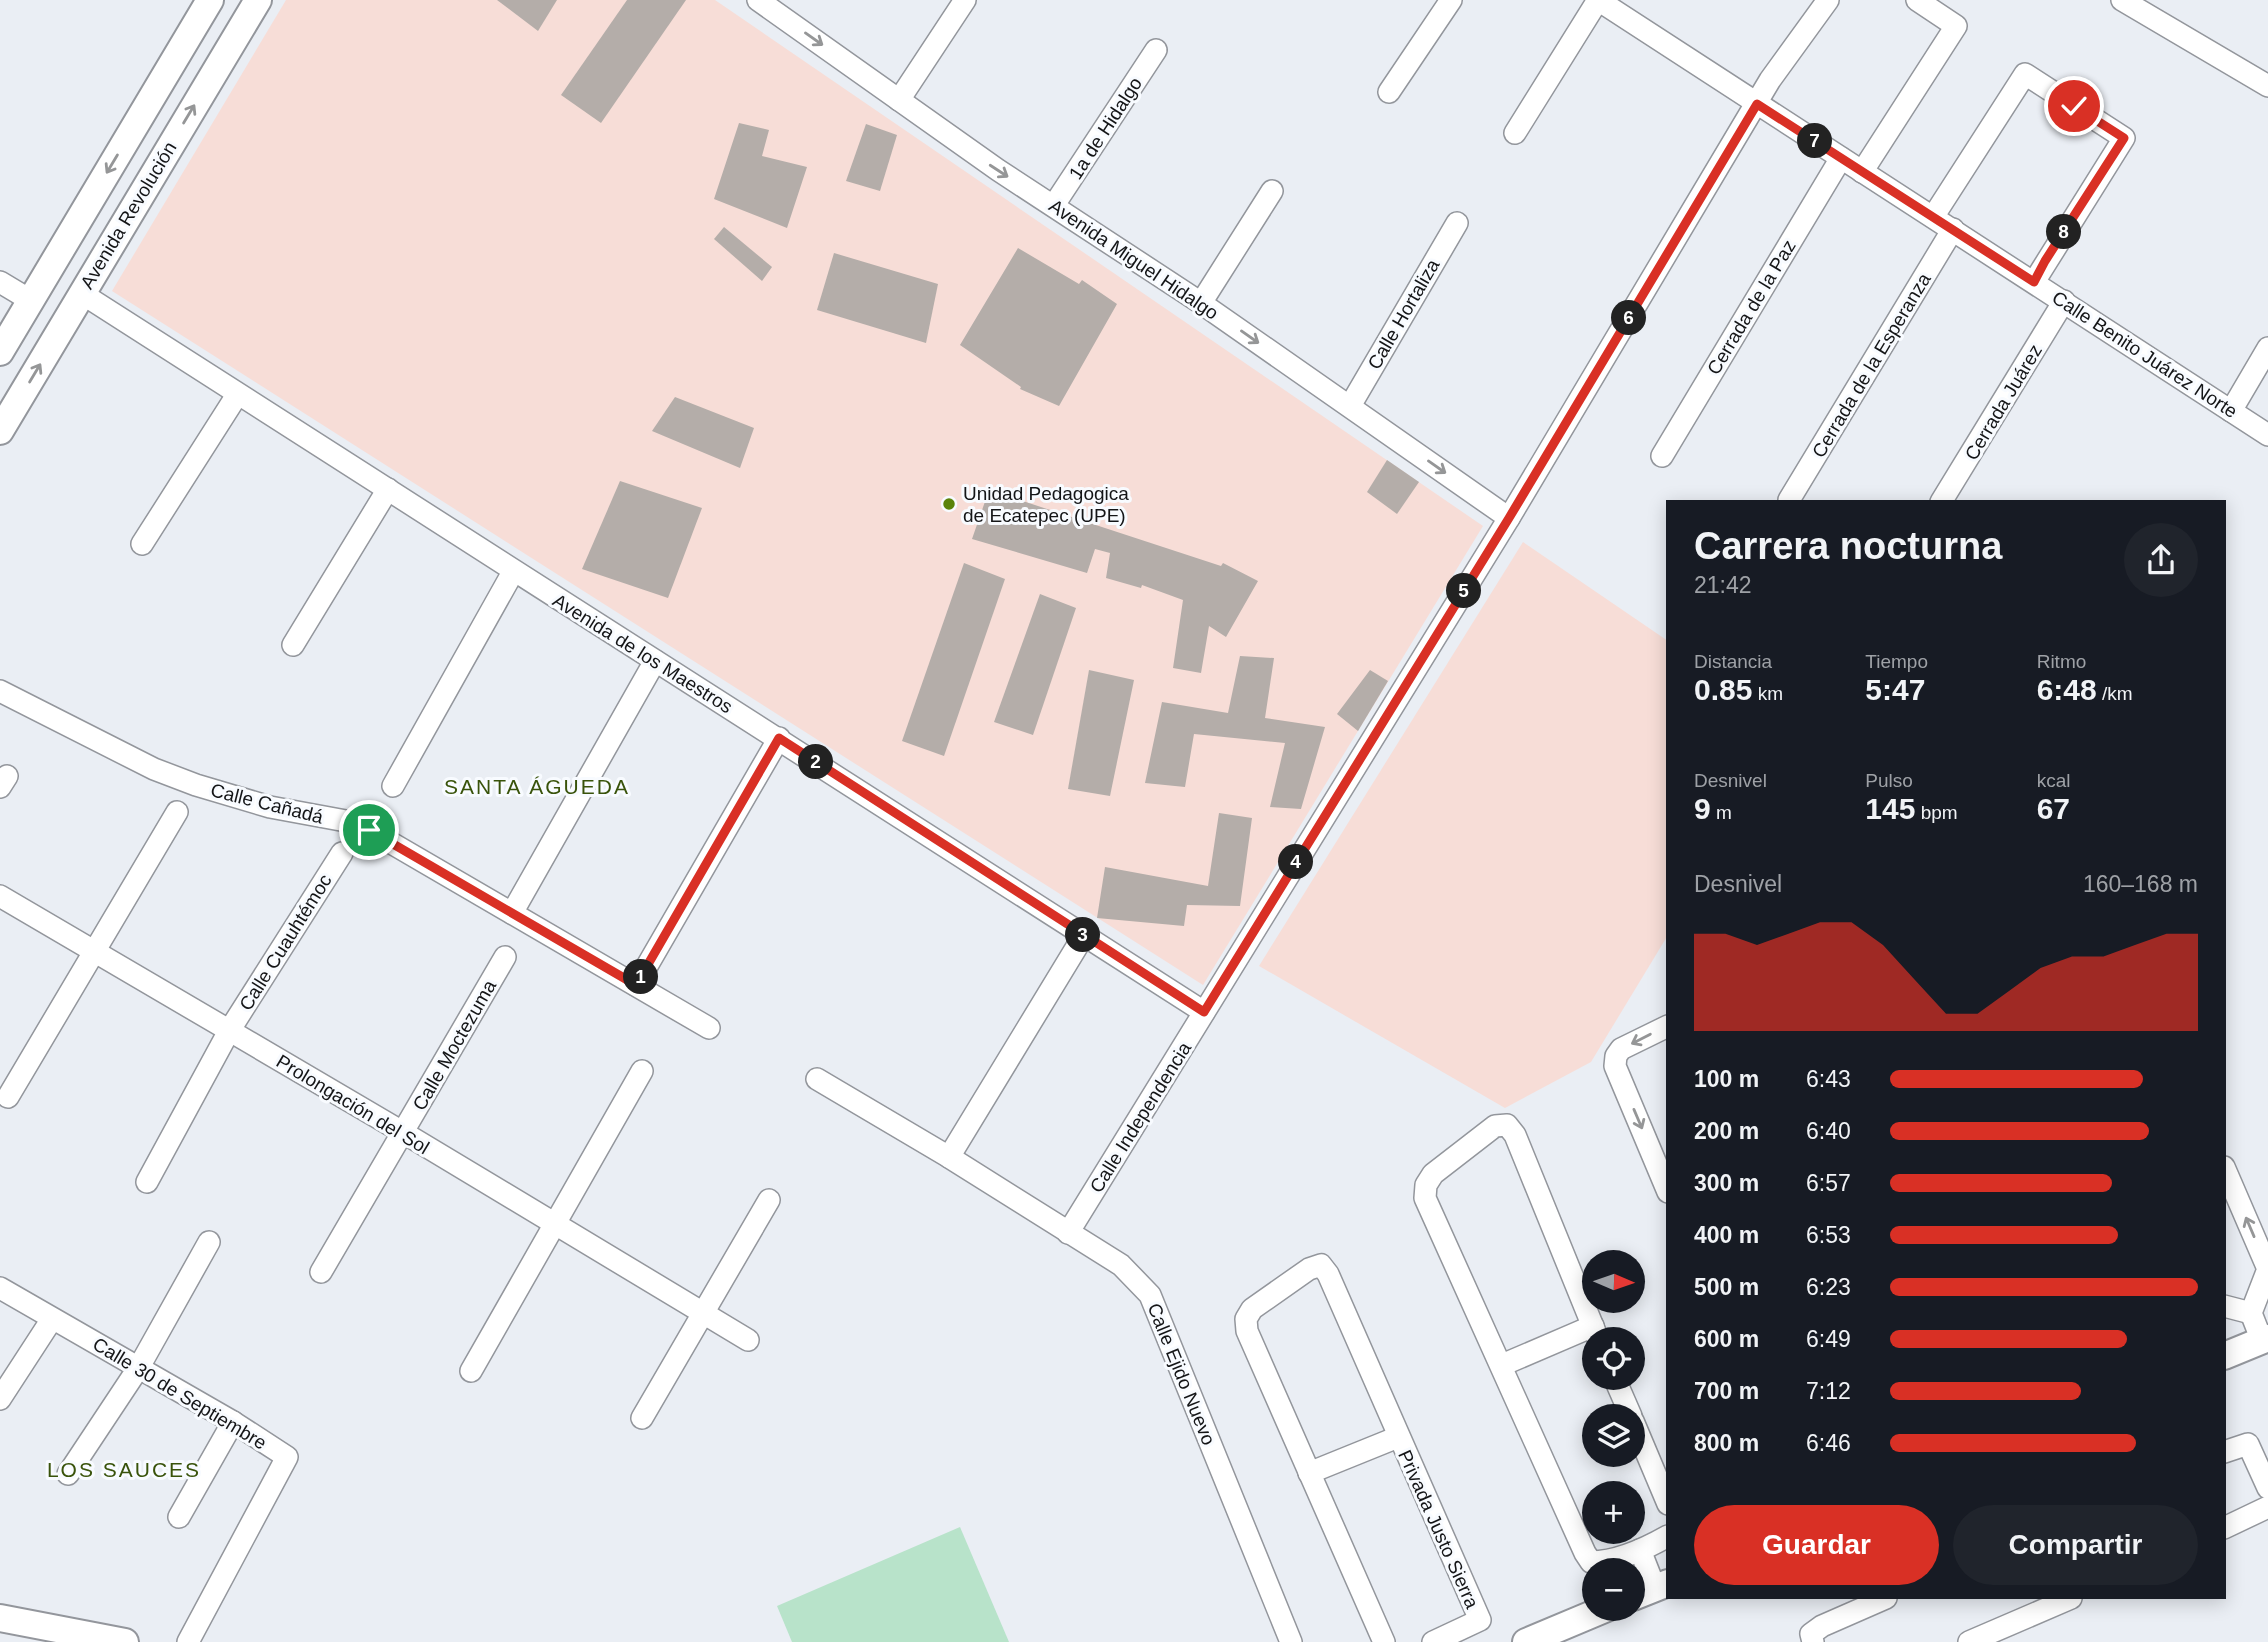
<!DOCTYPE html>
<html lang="es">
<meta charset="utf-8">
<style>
body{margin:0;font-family:Arial,sans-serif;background:#20242c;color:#f1f3f6;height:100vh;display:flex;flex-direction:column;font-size:26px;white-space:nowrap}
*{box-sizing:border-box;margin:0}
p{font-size:23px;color:#9ea1a6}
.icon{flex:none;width:38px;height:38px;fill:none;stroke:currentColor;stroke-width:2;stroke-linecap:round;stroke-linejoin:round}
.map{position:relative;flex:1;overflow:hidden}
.sheet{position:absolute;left:1666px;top:500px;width:560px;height:1099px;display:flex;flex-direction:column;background:#171b24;border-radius:0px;box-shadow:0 4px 18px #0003}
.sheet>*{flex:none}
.needle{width:46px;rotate:92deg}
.tools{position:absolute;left:1582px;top:1250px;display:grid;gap:14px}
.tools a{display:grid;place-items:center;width:63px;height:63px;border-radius:50%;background:#171b24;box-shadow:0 4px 18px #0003;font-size:35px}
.pin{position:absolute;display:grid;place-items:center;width:60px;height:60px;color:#fff;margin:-30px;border:4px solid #fff;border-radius:50%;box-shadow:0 2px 7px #0007}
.km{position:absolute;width:35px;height:35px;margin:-18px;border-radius:50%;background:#222;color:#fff;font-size:19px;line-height:35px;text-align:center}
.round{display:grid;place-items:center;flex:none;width:74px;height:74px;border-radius:37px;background:#20242c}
.head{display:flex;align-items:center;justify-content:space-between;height:119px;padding:0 28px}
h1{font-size:38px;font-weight:700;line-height:52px}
.metrics{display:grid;grid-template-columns:repeat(3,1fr);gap:10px;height:119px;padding:7px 28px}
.metrics div{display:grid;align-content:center}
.metrics b{font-size:30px;font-weight:700}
.metrics small{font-size:19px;font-weight:400}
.metrics p{font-size:19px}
.chart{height:196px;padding:14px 28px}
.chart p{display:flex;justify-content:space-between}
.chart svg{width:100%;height:126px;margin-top:7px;fill:#d93025;opacity:.7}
.action{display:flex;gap:14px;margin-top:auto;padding:14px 28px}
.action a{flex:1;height:80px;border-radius:42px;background:#d93025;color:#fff;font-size:28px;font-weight:700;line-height:80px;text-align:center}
.action a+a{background:#20242c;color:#f1f3f6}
ul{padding:0 28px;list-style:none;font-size:23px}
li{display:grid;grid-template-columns:112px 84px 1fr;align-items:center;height:52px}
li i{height:18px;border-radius:9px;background:#d93025}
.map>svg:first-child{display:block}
.education{fill:#f7ddd7}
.pitch{fill:#b8e3ca}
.building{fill:#b4ada9}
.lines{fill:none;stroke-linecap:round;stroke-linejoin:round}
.minor-casing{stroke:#93969c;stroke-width:24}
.major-casing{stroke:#93969c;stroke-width:30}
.minor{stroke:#fff;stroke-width:21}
.major{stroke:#fff;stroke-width:26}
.oneway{stroke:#959697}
.route-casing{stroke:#fff;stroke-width:14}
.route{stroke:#d93025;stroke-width:9}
.poi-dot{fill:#5a8309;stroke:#f8fbff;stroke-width:2.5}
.labels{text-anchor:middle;stroke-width:6;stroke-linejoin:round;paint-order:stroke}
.street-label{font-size:19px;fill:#141517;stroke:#f8fbff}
.poi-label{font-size:19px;fill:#141517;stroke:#f8fbff;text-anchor:start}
.neighbourhood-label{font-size:21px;letter-spacing:2px;fill:#39530b;stroke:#f8fbff}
</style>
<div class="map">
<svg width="2268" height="1642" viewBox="0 0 2268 1642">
<rect width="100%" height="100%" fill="#eaeef4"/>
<!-- education -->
<g class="education">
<path d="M286 0H715L1483 526 1203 985 112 291Z"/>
<path d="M1523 542 1668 641V935L1591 1062 1505 1108 1259 966Z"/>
</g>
<!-- pitch -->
<path class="pitch" d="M960 1527 1009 1642H792L777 1606Z"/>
<!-- building -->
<g class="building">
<path d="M497 0H557L538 31Z"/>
<path d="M627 0H686L601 123 561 95Z"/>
<path d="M739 123 769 130 762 156 807 167 787 228 714 199Z"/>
<path d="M866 124 897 135 880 191 846 181Z"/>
<path d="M724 227 772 267 762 281 714 239Z"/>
<path d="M1018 248 1079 284 1082 280 1117 304 1059 406 1020 389 1021 387 960 345Z"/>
<path d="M834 253 938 284 926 343 817 310Z"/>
<path d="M675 397 754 428 740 468 652 431Z"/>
<path d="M1387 460 1419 482 1397 514 1367 492Z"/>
<path d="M620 481 702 508 668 598 582 569Z"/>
<path d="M989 490 1221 566 1223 563 1258 581 1226 637 1209 626 1201 673 1173 668 1183 600 1142 585 1141 588 1106 578 1110 553 1095 549 1087 573 972 539Z"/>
<path d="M964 563 1005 579 944 756 902 741Z"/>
<path d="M1040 594 1076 608 1033 735 994 722Z"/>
<path d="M1240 656 1274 658 1265 718 1325 727 1301 809 1270 807 1285 743 1194 734 1185 787 1145 783 1162 702 1228 713Z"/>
<path d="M1089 670 1134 680 1110 796 1068 789Z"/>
<path d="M1370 670 1388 681 1358 731 1337 714Z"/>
<path d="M1219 813 1252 818 1240 906 1187 905 1184 926 1097 918 1105 867 1208 886Z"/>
</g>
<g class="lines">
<defs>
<g id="minor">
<path d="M758 0 998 170 1201 303 1509 518"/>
<path d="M1598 0 2268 435"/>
<path d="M2122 0 2268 86"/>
<path d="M1389 92 1451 0"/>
<path d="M899 100 965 0"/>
<path d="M1515 133 1598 0"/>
<path d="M1862 172 1956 26 1917 0"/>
<path d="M1054 205 1156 50"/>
<path d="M1933 217 2025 74 2124 138 2034 282"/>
<path d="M0 282 30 300"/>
<path d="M81 293 1204 1012"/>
<path d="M1201 303 1272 191"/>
<path d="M1350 406 1457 223"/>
<path d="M2231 411 2268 348"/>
<path d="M1662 456 1841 158"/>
<path d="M1789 500 1953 229"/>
<path d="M1941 502 2064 301"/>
<path d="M142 544 237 395"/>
<path d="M293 645 388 489"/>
<path d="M0 691 154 769 196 785 270 807 346 821 369 830 709 1028"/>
<path d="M393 786 513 572"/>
<path d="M0 787 7 776"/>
<path d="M0 896 404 1133 748 1340"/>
<path d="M512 913 655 661"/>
<path d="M636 985 779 738"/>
<path d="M1668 1026 1621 1049 1616 1056 1615 1066 1668 1192"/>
<path d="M817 1079 949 1157 1121 1265 1150 1295 1291 1642"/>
<path d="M8 1097 177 812"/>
<path d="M949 1157 1084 935"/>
<path d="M2224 1167 2268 1269 2251 1313 2262 1341"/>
<path d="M147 1182 229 1031 342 853"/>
<path d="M1068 1233 1509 518 1770 80 1828 0"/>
<path d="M321 1272 505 957"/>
<path d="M0 1288 233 1422 287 1457 188 1642"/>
<path d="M2224 1306 2251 1313"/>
<path d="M1598 1339 1515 1135 1507 1125 1495 1126 1433 1174 1426 1185 1425 1198 1585 1553 1591 1562C1618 1562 1645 1549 1668 1536"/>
<path d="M1502 1365 1593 1326"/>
<path d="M471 1371 642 1071"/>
<path d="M1614 1377 1631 1416"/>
<path d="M0 1399 52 1319"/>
<path d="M642 1418 769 1200"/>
<path d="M1633 1421 1668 1504"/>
<path d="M2224 1452 2248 1444 2268 1488"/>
<path d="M1309 1473 1398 1437"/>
<path d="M68 1474 139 1367 209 1242"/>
<path d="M179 1517 233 1422"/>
<path d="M2224 1528 2268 1507"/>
<path d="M1640 1550 1655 1588"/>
<path d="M1384 1642 1247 1331 1246 1319 1252 1309 1309 1269 1321 1265 1328 1274 1480 1620 1433 1642"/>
<path d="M1813 1642 1811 1634 1822 1626 1886 1598"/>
<path d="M1969 1642 2071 1598"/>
</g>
<g id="major">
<path d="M0 352 210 0"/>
<path d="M0 431 258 0"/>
<path d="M2224 1356 2268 1338"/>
<path d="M1633 1597 1668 1583"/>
<path d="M0 1618 125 1642"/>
<path d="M1526 1642 1607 1608"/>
</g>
</defs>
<!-- minor casing -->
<use href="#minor" class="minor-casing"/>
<!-- major casing -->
<use href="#major" class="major-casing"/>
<!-- minor -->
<use href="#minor" class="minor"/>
<!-- major -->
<use href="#major" class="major"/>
</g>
<!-- one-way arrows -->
<defs><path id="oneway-shaft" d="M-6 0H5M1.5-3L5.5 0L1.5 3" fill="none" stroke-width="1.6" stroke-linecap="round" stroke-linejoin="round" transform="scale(1.75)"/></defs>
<g class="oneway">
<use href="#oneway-shaft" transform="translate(814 39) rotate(35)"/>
<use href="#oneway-shaft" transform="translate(189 114) rotate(-59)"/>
<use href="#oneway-shaft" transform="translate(112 164) rotate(121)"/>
<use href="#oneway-shaft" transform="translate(999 171) rotate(33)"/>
<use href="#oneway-shaft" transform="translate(1250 337) rotate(35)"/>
<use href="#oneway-shaft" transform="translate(35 373) rotate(-59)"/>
<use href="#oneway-shaft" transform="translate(1437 467) rotate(35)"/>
<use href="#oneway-shaft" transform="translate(1641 1039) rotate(153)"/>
<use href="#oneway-shaft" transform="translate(1638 1119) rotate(67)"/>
<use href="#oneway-shaft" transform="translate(2250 1227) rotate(-113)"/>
</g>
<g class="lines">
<defs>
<path id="route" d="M369 830 636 985 779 738 1204 1012 1509 518 1757 104 2034 282 2045 261 2124 138 2074 106"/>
</defs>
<!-- route casing -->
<use href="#route" class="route-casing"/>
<!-- route -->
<use href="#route" class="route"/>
</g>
<!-- markers -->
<circle class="poi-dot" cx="949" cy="504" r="7"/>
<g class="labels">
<!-- street labels -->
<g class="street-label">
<text transform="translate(1105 128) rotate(-57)" y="7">1a de Hidalgo</text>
<text transform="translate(128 215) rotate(-59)" y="7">Avenida Revolución</text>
<text transform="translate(1134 259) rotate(34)" y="7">Avenida Miguel Hidalgo</text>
<text transform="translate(1751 307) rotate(-59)" y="7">Cerrada de la Paz</text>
<text transform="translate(1403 314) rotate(-60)" y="7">Calle Hortaliza</text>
<text transform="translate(2145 354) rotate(33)" y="7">Calle Benito Juárez Norte</text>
<text transform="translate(1871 365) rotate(-59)" y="7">Cerrada de la Esperanza</text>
<text transform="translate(2003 402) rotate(-59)" y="7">Cerrada Juárez</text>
<text transform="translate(643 653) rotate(32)" y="7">Avenida de los Maestros</text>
<text transform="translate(267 803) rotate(14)" y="7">Calle Cañadá</text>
<text transform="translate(285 942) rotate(-58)" y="7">Calle Cuauhtémoc</text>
<text transform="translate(454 1045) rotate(-60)" y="7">Calle Moctezuma</text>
<text transform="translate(353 1104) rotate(31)" y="7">Prolongación del Sol</text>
<text transform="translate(1140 1117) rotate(-58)" y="7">Calle Independencia</text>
<text transform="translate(1182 1374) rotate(68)" y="7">Calle Ejido Nuevo</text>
<text transform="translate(180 1393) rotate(31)" y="7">Calle 30 de Septiembre</text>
<text transform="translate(1439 1529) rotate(66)" y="7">Privada Justo Sierra</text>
</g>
<!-- poi labels -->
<g class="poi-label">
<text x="963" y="500">Unidad Pedagogica<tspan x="963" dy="22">de Ecatepec (UPE)</tspan></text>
</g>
<!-- neighbourhood labels -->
<g class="neighbourhood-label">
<text x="537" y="794">SANTA ÁGUEDA</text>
<text x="124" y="1477">LOS SAUCES</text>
</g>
</g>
</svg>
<div class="tools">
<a><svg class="needle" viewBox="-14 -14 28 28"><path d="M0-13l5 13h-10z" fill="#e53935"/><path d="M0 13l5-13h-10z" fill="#9ea1a6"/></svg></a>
<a><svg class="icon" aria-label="locate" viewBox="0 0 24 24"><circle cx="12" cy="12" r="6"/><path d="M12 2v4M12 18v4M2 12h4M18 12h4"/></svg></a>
<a><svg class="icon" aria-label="layers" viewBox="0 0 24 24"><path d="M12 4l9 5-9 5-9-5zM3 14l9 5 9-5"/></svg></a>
<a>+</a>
<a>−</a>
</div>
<div class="pin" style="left:369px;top:830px;background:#1e9e55"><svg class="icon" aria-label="arrive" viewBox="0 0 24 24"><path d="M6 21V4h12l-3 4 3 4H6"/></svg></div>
<div class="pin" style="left:2074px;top:106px;background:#d93025"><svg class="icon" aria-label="check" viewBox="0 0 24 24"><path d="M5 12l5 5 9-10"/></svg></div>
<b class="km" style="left:641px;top:977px">1</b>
<b class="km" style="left:816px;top:762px">2</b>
<b class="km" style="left:1083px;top:935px">3</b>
<b class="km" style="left:1296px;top:862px">4</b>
<b class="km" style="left:1464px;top:591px">5</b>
<b class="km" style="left:1629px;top:318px">6</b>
<b class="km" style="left:1815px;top:141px">7</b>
<b class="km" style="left:2064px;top:232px">8</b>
<section class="sheet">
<div class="head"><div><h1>Carrera nocturna</h1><p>21:42</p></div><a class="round"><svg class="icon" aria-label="share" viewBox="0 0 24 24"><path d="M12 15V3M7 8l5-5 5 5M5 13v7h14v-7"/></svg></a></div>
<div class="metrics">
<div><p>Distancia</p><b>0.85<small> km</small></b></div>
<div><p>Tiempo</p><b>5:47</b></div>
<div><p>Ritmo</p><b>6:48<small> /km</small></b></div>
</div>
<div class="metrics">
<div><p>Desnivel</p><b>9<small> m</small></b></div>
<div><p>Pulso</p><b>145<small> bpm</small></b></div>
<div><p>kcal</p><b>67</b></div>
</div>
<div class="chart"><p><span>Desnivel</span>160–168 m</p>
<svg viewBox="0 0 160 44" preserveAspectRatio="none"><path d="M0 44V10L10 10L20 14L30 10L40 6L50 6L60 14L70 26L80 38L90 38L100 30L110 22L120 18L130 18L140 14L150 10L160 10V44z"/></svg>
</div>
<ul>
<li><b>100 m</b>6:43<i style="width:82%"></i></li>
<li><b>200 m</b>6:40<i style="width:84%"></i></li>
<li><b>300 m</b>6:57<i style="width:72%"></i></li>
<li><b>400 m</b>6:53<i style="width:74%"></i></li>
<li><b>500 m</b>6:23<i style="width:100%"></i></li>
<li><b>600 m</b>6:49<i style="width:77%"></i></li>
<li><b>700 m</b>7:12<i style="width:62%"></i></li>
<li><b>800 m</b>6:46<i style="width:80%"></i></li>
</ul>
<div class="action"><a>Guardar</a><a>Compartir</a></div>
</section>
</div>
